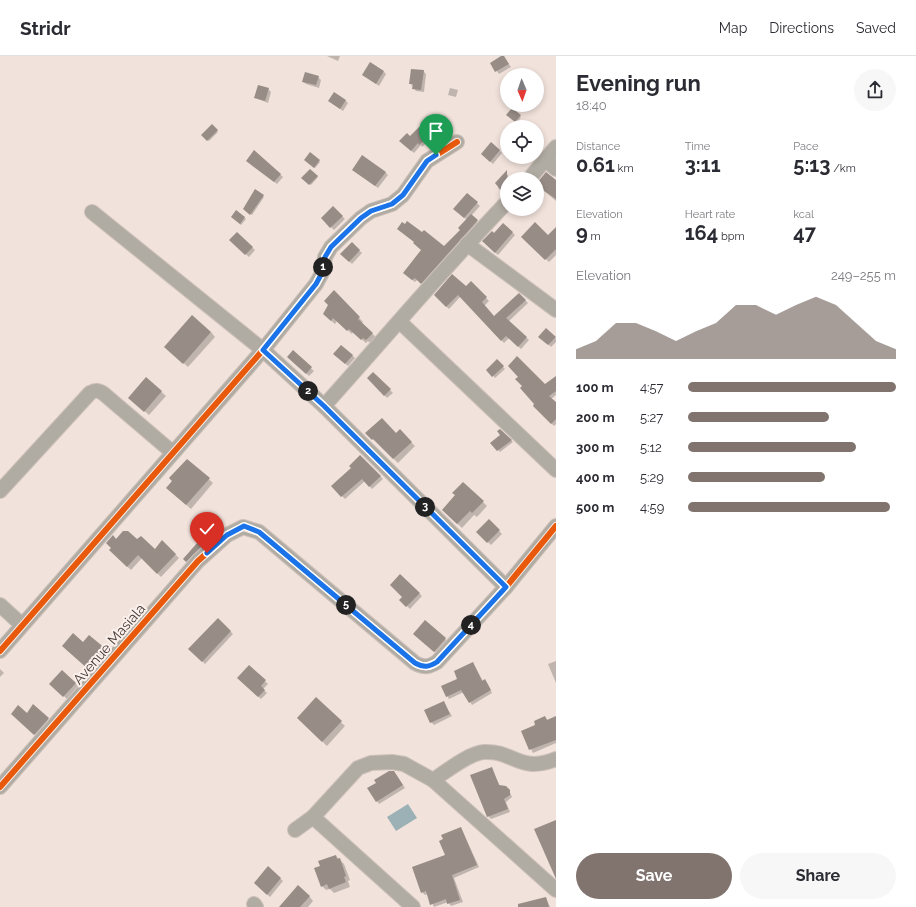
<!DOCTYPE html>
<meta charset="utf-8">
<style>
body{margin:0;font-family:Raleway,sans-serif;background:#f7f7f7;color:#2b2b33;height:100vh;display:flex;flex-direction:column;font-size:15px;white-space:nowrap}
*{box-sizing:border-box;margin:0}
p{font-size:13px;color:#7c7c81}
.icon{flex:none;width:22px;height:22px;fill:none;stroke:currentColor;stroke-width:2;stroke-linecap:round;stroke-linejoin:round}
.map{position:relative;flex:1;overflow:hidden}
.panel{display:flex;flex-direction:column;background:#fff;width:360px}
.panel>*{flex:none}
.needle{width:26px;rotate:178deg}
.tools{position:absolute;left:500px;top:12px;display:grid;gap:8px}
.tools a{display:grid;place-items:center;width:44px;height:44px;border-radius:50%;background:#fff;box-shadow:0 2px 6px #0003;font-size:20px}
.pin{position:absolute;display:grid;place-items:center;width:34px;height:34px;color:#fff;margin:-41px -17px;border-radius:50% 50% 50% 0;rotate:-45deg;box-shadow:0 0 4px #0007}
.pin .icon{rotate:45deg}
.km{position:absolute;width:20px;height:20px;margin:-10px;border-radius:50%;background:#222;color:#fff;font-size:11px;line-height:20px;text-align:center}
.round{display:grid;place-items:center;flex:none;width:42px;height:42px;border-radius:21px;background:#f7f7f7}
.overview{display:flex;align-items:center;justify-content:space-between;height:68px;padding:0 20px}
h1{font-size:22px;font-weight:700;line-height:30px}
.metrics{display:grid;grid-template-columns:repeat(3,1fr);gap:6px;height:68px;padding:4px 20px}
.metrics div{display:grid;align-content:center}
.metrics b{font-size:20px;font-weight:700}
.metrics small{font-size:11px;font-weight:400}
.metrics p{font-size:11px}
.chart{height:112px;padding:8px 20px}
.chart p{display:flex;justify-content:space-between}
.chart svg{width:100%;height:72px;margin-top:4px;fill:#81746e;opacity:.7}
.action{display:flex;gap:8px;margin-top:auto;padding:8px 20px}
.action a{flex:1;height:46px;border-radius:24px;background:#81746e;color:#fff;font-size:16px;font-weight:700;line-height:46px;text-align:center}
.action a+a{background:#f7f7f7;color:#2b2b33}
ul{padding:0 20px;list-style:none;font-size:13px}
li{display:grid;grid-template-columns:64px 48px 1fr;align-items:center;height:30px}
li i{height:10px;border-radius:5px;background:#81746e}
header{display:flex;align-items:center;gap:24px;box-sizing:border-box;height:56px;padding:0 20px;background:#fff;border-bottom:1px solid #e1e1e2}
header strong{font-size:19px}
nav{display:flex;gap:22px;margin-inline-start:auto;font-size:14px}
main{display:flex;flex:1;min-height:0}
.map>svg:first-child{display:block}
.water{fill:#9cb1b6}
.shadow{fill:#0003}
.building{fill:#978c86}
.lines{fill:none;stroke-linecap:round;stroke-linejoin:round}
.minor-casing{stroke:#cdc1bb;stroke-width:16}
.minor{stroke:#b1aca3;stroke-width:14}
.cycleway-casing{stroke:#fbf0eb;stroke-width:8}
.cycleway{stroke:#e8590c;stroke-width:6}
.route-casing{stroke:#fff;stroke-width:8}
.route{stroke:#1a73e8;stroke-width:5}
.labels{text-anchor:middle;stroke-width:4;stroke-linejoin:round;paint-order:stroke}
.street-label{font-size:14px;fill:#443934;stroke:#fbf0eb}
</style>
<header>
<strong>Stridr</strong>
<nav><a>Map</a><a>Directions</a><a>Saved</a></nav>
</header>
<main>
<div class="map">
<svg width="556" height="851" viewBox="0 0 556 851">
<rect width="100%" height="100%" fill="#f1e2db"/>
<!-- water -->
<path class="water" d="M408 748 417 762 396 775 387 761Z"/>
<!-- shadow -->
<g class="shadow">
<path d="M327 0H340L338 5Z"/>
<path d="M503 0 511 11 499 18 491 7Z"/>
<path d="M423 15 426 18 424 36 416 35 410 27Z"/>
<path d="M384 16 386 18 379 30 363 19Z"/>
<path d="M318 21 321 24 319 32 306 28 303 25Z"/>
<path d="M450 32 458 34 456 41 448 39Z"/>
<path d="M268 33 271 36 268 47 256 42Z"/>
<path d="M345 44 348 47 343 55 329 45Z"/>
<path d="M512 54 521 61 517 67 508 59Z"/>
<path d="M212 70 218 76 209 85 202 79Z"/>
<path d="M419 73 430 84 422 91 421 89 414 97 403 88Z"/>
<path d="M492 87 502 97 493 108 485 101Z"/>
<path d="M310 97 320 106 315 112 305 104Z"/>
<path d="M250 108 280 118 283 121 277 128Z"/>
<path d="M310 114 318 121 311 129 303 122Z"/>
<path d="M356 116H385L388 119 378 132Z"/>
<path d="M506 117 511 123H507V140L498 132Z"/>
<path d="M556 126V145L537 129Z"/>
<path d="M256 134 264 141 252 159 244 153Z"/>
<path d="M468 138 480 150 471 160 480 168 424 229 418 223 415 226 407 220 444 192 462 174 467 164 455 153Z"/>
<path d="M333 151 345 163 334 174 322 162Z"/>
<path d="M237 156 246 163 241 169 232 161Z"/>
<path d="M503 168 515 179 498 199 486 188Z"/>
<path d="M556 172V199L549 206 523 181 548 180Z"/>
<path d="M237 177 255 194 249 201 230 184Z"/>
<path d="M352 188 362 197 352 208 342 198Z"/>
<path d="M471 226 489 245 484 250 494 261 519 238 528 247 508 266 529 284 521 293 509 282 504 287 461 240 449 253 435 239 466 231Z"/>
<path d="M334 236 363 266 361 268 376 281 370 287 368 285 366 287 353 276 352 278 337 265 335 268 328 262Z"/>
<path d="M546 274 556 283V286L551 291 540 280Z"/>
<path d="M211 276 215 281 188 311 170 295Z"/>
<path d="M293 296 314 315 309 320 291 304Z"/>
<path d="M352 299 355 302 348 310 337 300Z"/>
<path d="M497 305 505 313 495 322 488 314Z"/>
<path d="M373 317 393 337 387 342 368 322Z"/>
<path d="M556 321V339L551 343 556 348V368L554 370 534 350Z"/>
<path d="M146 322 166 340 149 359 134 346Z"/>
<path d="M500 374 513 386 500 396 492 387 502 379Z"/>
<path d="M400 375 415 390 398 407 367 377 397 378Z"/>
<path d="M360 400 383 423 372 433 365 425 345 443 332 430 352 412Z"/>
<path d="M187 404 213 427 191 453 172 436Z"/>
<path d="M483 446 487 450 477 461 474 459 462 472 443 454Z"/>
<path d="M489 464 502 478 491 489 477 476Z"/>
<path d="M137 485 155 494 162 486 179 502 161 521 142 502 131 514 110 494Z"/>
<path d="M198 487 204 493 189 508 184 503Z"/>
<path d="M400 519 422 540 410 553 401 544 403 541Z"/>
<path d="M218 563 233 578 205 608 190 593Z"/>
<path d="M417 581 445 583 448 585 437 598Z"/>
<path d="M83 587 105 594 109 598 93 616 67 594Z"/>
<path d="M556 605V627L548 608Z"/>
<path d="M473 607 483 625 487 627 492 637 472 649 464 636 449 643 447 640Z"/>
<path d="M249 610 268 628 263 633 267 637 261 643 241 625Z"/>
<path d="M0 613 4 617 0 621Z"/>
<path d="M62 615 78 630 67 643 51 628Z"/>
<path d="M316 643 345 670 327 690 298 662Z"/>
<path d="M443 647 452 660 434 669 431 666Z"/>
<path d="M33 649 52 667 39 682 17 662 27 658Z"/>
<path d="M545 662 548 664 556 663V687L533 697 522 675 537 669Z"/>
<path d="M491 712 500 730 509 734 512 741 506 746 510 756 491 763 488 760Z"/>
<path d="M396 719 405 732 379 748 377 745Z"/>
<path d="M461 772 479 811 454 822 463 846 451 850 448 846 434 851 428 838 425 839 422 836 446 800Z"/>
<path d="M336 800 344 808 350 824 348 825 350 831 334 837 330 833 326 834 322 830Z"/>
<path d="M268 812 283 825 270 841 258 830Z"/>
<path d="M309 840 313 845 308 851H280Z"/>
<path d="M546 842 550 851H528Z"/>
</g>
<!-- building -->
<g class="building">
<path d="M501 0H504L509 8 495 16 490 7Z"/>
<path d="M370 6 384 15 376 28 362 19Z"/>
<path d="M411 13 424 14 421 34 412 33 413 28H409Z"/>
<path d="M305 16 319 20 316 29 302 26Z"/>
<path d="M258 29 269 32 265 45 254 42Z"/>
<path d="M334 36 346 44 340 53 328 45Z"/>
<path d="M512 52 521 59 515 66 506 59Z"/>
<path d="M212 68 218 74 207 85 201 79Z"/>
<path d="M419 71 428 81 419 89 418 87 411 95 399 85 407 77 410 80Z"/>
<path d="M491 86 500 94 490 106 481 98Z"/>
<path d="M254 94 281 118 274 126 246 105Z"/>
<path d="M310 96 320 104 314 112 304 104Z"/>
<path d="M362 99 386 116 375 130 352 114Z"/>
<path d="M310 113 318 120 309 129 301 122Z"/>
<path d="M507 114V138H504L495 127Z"/>
<path d="M546 116 556 124V143L537 130V127Z"/>
<path d="M255 133 264 139 250 159 243 153Z"/>
<path d="M467 137 478 146 464 162 453 153Z"/>
<path d="M333 150 343 160 330 172 321 162Z"/>
<path d="M236 154 245 161 240 168 231 161Z"/>
<path d="M471 158 478 164 421 228 415 222 412 224 403 217 421 194 413 187 414 186 397 173 402 166 405 168 407 165 422 176 424 174 444 190 460 174 458 172Z"/>
<path d="M535 166 548 179 556 171V193L545 204 521 181Z"/>
<path d="M503 167 513 176 495 197 482 185 492 175 494 177Z"/>
<path d="M237 176 253 191 245 199 229 184Z"/>
<path d="M352 186 360 194 349 206 340 198Z"/>
<path d="M452 218 466 230 471 225 487 241 482 246 494 260 519 237 526 244 506 262 527 281 518 291 506 280 501 285 458 239 446 251 434 239Z"/>
<path d="M334 234 360 261 358 263 373 277 366 284 363 282 361 284 349 273 347 275 333 262 331 265 323 258 328 249 324 245Z"/>
<path d="M192 259 211 276 183 308 164 291Z"/>
<path d="M546 272 556 281 548 289 538 281Z"/>
<path d="M341 289 353 299 345 308 333 298Z"/>
<path d="M293 294 312 311 306 318 287 301Z"/>
<path d="M517 300 545 328 556 320V335L549 340 556 346V363L551 368 533 350 534 348 520 332 522 330 515 323 518 321 508 310Z"/>
<path d="M497 303 504 310 492 321 486 314Z"/>
<path d="M373 316 391 333 384 340 367 322Z"/>
<path d="M146 321 162 335 144 356 128 342Z"/>
<path d="M382 362 396 377 400 373 412 386 393 403 373 383 372 384 365 377Z"/>
<path d="M500 373 512 384 497 395 490 387 500 379 497 375Z"/>
<path d="M360 399 381 420 369 431 362 423 341 441 331 430 351 412 349 410Z"/>
<path d="M187 403 210 422 186 449 166 432 172 425 169 422Z"/>
<path d="M463 426 484 445 472 457 470 455 457 468 442 454 455 439 452 437Z"/>
<path d="M489 463 500 474 487 487 476 476Z"/>
<path d="M123 475H128L137 483 141 480 155 493 162 484 176 498 157 518 138 499 127 511 109 494 111 492 106 487 113 479 116 483Z"/>
<path d="M198 486 202 490 186 506 183 503Z"/>
<path d="M400 518 420 537 406 551 399 544 402 541 390 529Z"/>
<path d="M218 562 231 575 202 606 188 593Z"/>
<path d="M425 564 446 582 434 596 413 578Z"/>
<path d="M73 577 83 586 89 579 106 593 88 613 62 590Z"/>
<path d="M473 606 482 625 485 623 491 634 469 647 461 634 446 641 441 630 457 623 454 615Z"/>
<path d="M249 609 266 624 261 630 265 634 258 641 237 622Z"/>
<path d="M62 614 76 627 63 641 49 628Z"/>
<path d="M316 641 342 665 322 686 297 662Z"/>
<path d="M444 645 450 658 430 667 424 654Z"/>
<path d="M33 648 49 662 34 679 11 658 18 649 27 657Z"/>
<path d="M545 660 547 664 556 660V684L529 694 521 675 535 669 534 665Z"/>
<path d="M492 711 499 729 506 730 510 734V739L504 743 508 753 487 761 470 719Z"/>
<path d="M389 715H394L403 729 376 746 367 732 376 727 374 724Z"/>
<path d="M556 764V823L534 773Z"/>
<path d="M461 771 477 809 452 819 460 844 447 848 446 843 430 849 426 835 421 837 412 811 445 799 439 785 443 783 441 779Z"/>
<path d="M336 799 337 803 340 802 346 820 344 821 346 826 329 833 327 828 321 831 314 812 320 810 318 805Z"/>
<path d="M268 810 281 822 267 839 254 827Z"/>
<path d="M298 829 310 840 300 851H279Z"/>
<path d="M546 841 549 851H518V848Z"/>
</g>
<g class="lines">
<defs>
<g id="minor">
<path d="M546 104 556 113"/>
<path d="M529 123 556 91"/>
<path d="M92 156 263 294 324 350 506 531"/>
<path d="M467 188 556 254"/>
<path d="M400 266 556 414"/>
<path d="M324 350C385 282 444 212 507 146"/>
<path d="M0 435 90 337C96 334 99 334 104 338L172 396"/>
<path d="M0 549 22 569"/>
<path d="M0 595 263 294 316 228 323 215 325 201 331 191 361 162 371 155 392 148 403 139 427 105 457 86"/>
<path d="M433 724C447 715 469 697 484 696 513 694 520 718 556 703"/>
<path d="M0 731 198 505 227 479 243 471 259 476 415 607C424 612 429 611 437 606L506 531 556 470"/>
<path d="M313 761 413 851"/>
<path d="M295 774 313 761 358 712 371 707 392 706 404 708 433 724 556 834"/>
<path d="M254 848 256 851"/>
</g>
</defs>
<!-- minor casing -->
<use href="#minor" class="minor-casing"/>
<!-- minor -->
<use href="#minor" class="minor"/>
<defs>
<g id="cycleway">
<path d="M0 595 263 294 316 228 323 215 325 201 331 191 361 162 371 155 392 148 403 139 427 105 457 86"/>
<path d="M0 731 198 505 227 479 243 471 259 476 415 607C424 612 429 611 437 606L506 531 556 470"/>
</g>
</defs>
<!-- cycleway casing -->
<use href="#cycleway" class="cycleway-casing"/>
<!-- cycleway -->
<use href="#cycleway" class="cycleway"/>
</g>
<g class="lines">
<defs>
<path id="route" d="M207 497 227 479 244 470 259 476 415 607C424 612 429 611 437 606L506 531 324 350 263 294 316 228 323 215 325 201 331 191 361 162 371 155 392 148 403 139 427 105 436 99"/>
</defs>
<!-- route casing -->
<use href="#route" class="route-casing"/>
<!-- route -->
<use href="#route" class="route"/>
</g>
<g class="labels">
<!-- street labels -->
<g class="street-label">
<text transform="translate(109 588) rotate(-49)" y="5">Avenue Masiala</text>
</g>
</g>
</svg>
<div class="tools">
<a><svg class="needle" viewBox="-14 -14 28 28"><path d="M0-13l5 13h-10z" fill="#e53935"/><path d="M0 13l5-13h-10z" fill="#7c7c81"/></svg></a>
<a><svg class="icon" aria-label="locate" viewBox="0 0 24 24"><circle cx="12" cy="12" r="6"/><path d="M12 2v4M12 18v4M2 12h4M18 12h4"/></svg></a>
<a><svg class="icon" aria-label="layers" viewBox="0 0 24 24"><path d="M12 4l9 5-9 5-9-5zM3 14l9 5 9-5"/></svg></a>
</div>
<div class="pin" style="left:436px;top:99px;background:#1e9e55"><svg class="icon" aria-label="arrive" viewBox="0 0 24 24"><path d="M6 21V4h12l-3 4 3 4H6"/></svg></div>
<div class="pin" style="left:207px;top:497px;background:#d93025"><svg class="icon" aria-label="check" viewBox="0 0 24 24"><path d="M5 12l5 5 9-10"/></svg></div>
<b class="km" style="left:323px;top:211px">1</b>
<b class="km" style="left:308px;top:335px">2</b>
<b class="km" style="left:425px;top:451px">3</b>
<b class="km" style="left:471px;top:569px">4</b>
<b class="km" style="left:346px;top:549px">5</b>
</div>
<section class="panel">
<div class="overview"><div><h1>Evening run</h1><p>18:40</p></div><a class="round"><svg class="icon" aria-label="share" viewBox="0 0 24 24"><path d="M12 15V3M7 8l5-5 5 5M5 13v7h14v-7"/></svg></a></div>
<div class="metrics">
<div><p>Distance</p><b>0.61<small> km</small></b></div>
<div><p>Time</p><b>3:11</b></div>
<div><p>Pace</p><b>5:13<small> /km</small></b></div>
</div>
<div class="metrics">
<div><p>Elevation</p><b>9<small> m</small></b></div>
<div><p>Heart rate</p><b>164<small> bpm</small></b></div>
<div><p>kcal</p><b>47</b></div>
</div>
<div class="chart"><p><span>Elevation</span>249–255 m</p>
<svg viewBox="0 0 160 44" preserveAspectRatio="none"><path d="M0 44V38L10 33L20 22L30 22L40 27L50 33L60 27L70 22L80 11L90 11L100 17L110 11L120 6L130 11L140 22L150 33L160 38V44z"/></svg>
</div>
<ul>
<li><b>100 m</b>4:57<i style="width:100%"></i></li>
<li><b>200 m</b>5:27<i style="width:68%"></i></li>
<li><b>300 m</b>5:12<i style="width:81%"></i></li>
<li><b>400 m</b>5:29<i style="width:66%"></i></li>
<li><b>500 m</b>4:59<i style="width:97%"></i></li>
</ul>
<div class="action"><a>Save</a><a>Share</a></div>
</section>
</main>
